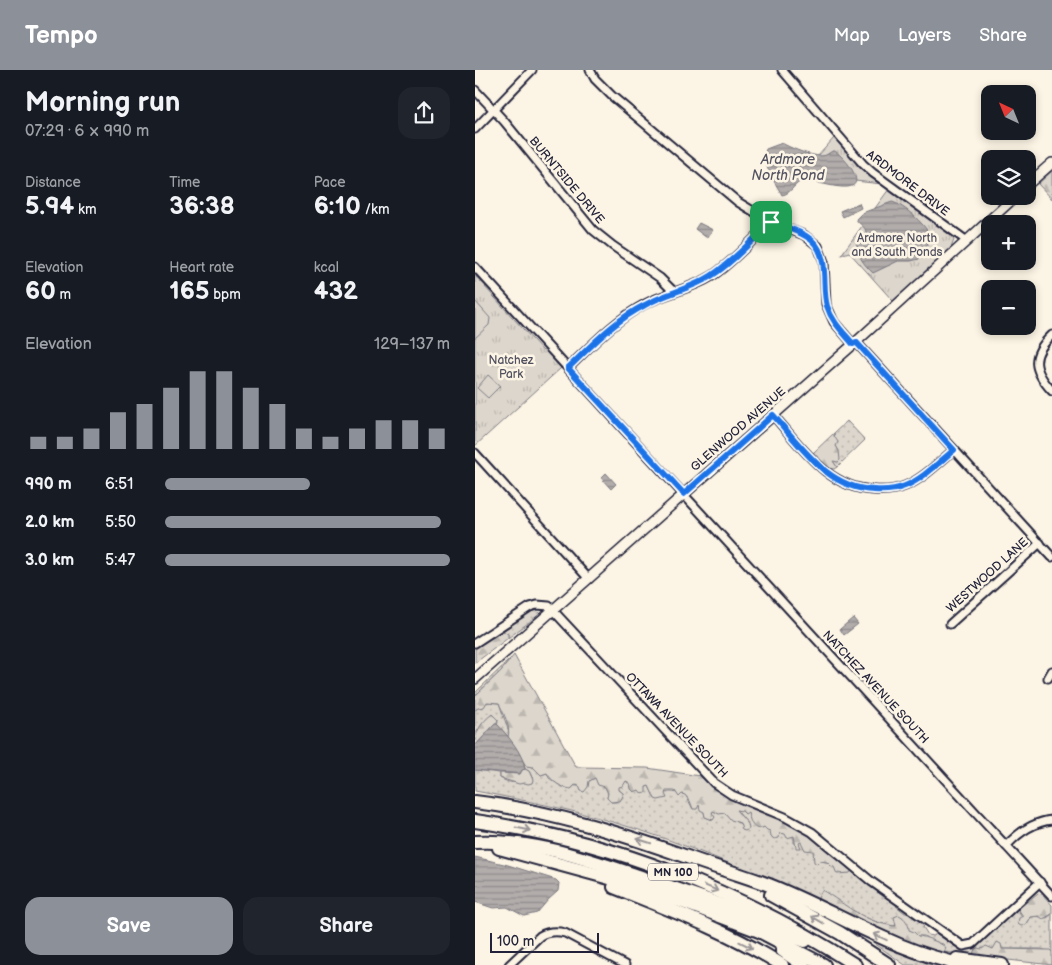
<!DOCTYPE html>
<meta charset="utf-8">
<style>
body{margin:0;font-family:"Balsamiq Sans",sans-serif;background:#20242c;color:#f1f3f6;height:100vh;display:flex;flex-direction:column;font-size:19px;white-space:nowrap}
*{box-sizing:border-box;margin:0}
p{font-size:16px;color:#9ea1a6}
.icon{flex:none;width:28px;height:28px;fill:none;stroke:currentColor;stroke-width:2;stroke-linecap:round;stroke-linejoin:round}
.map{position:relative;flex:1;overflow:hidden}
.sheet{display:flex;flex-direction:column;background:#171b24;width:475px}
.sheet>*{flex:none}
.needle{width:32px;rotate:317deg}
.fabs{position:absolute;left:506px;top:15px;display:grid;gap:10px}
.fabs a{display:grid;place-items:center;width:55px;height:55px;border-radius:10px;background:#171b24;box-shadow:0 2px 8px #0003;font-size:25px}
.scale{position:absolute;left:15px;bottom:12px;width:109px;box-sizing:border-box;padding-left:5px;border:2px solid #22223b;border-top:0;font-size:14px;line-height:18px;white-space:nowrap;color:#22223b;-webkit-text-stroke:4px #fcf5e5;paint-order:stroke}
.pin{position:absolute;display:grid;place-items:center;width:42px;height:42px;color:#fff;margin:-21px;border-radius:10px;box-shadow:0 2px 8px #0006}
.round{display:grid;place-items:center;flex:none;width:52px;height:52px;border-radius:15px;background:#20242c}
.headline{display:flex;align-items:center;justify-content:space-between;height:85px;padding:0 25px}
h1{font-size:28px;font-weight:700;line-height:38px}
.stats{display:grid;grid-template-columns:repeat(3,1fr);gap:8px;height:85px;padding:5px 25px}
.stats div{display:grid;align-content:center}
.stats b{font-size:25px;font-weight:700}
.stats small{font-size:14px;font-weight:400}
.stats p{font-size:14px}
.chart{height:140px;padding:10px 25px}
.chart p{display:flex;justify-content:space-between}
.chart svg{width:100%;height:90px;margin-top:5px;stroke:#8c9099;stroke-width:6}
.action{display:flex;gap:10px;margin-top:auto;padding:10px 25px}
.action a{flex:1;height:58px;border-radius:15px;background:#8c9099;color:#fff;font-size:20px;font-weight:700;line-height:58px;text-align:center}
.action a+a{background:#20242c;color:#f1f3f6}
ul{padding:0 25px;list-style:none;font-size:16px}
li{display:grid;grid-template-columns:80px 60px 1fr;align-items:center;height:38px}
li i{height:12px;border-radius:6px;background:#8c9099}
header{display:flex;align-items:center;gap:30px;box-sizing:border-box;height:70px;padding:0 25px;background:#8c9099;color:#fff}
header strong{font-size:24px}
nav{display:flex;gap:28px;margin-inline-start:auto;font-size:18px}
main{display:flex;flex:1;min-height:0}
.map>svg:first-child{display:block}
.grass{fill:url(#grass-dots);stroke:#7f7c84}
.forest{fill:url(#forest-firs);stroke:#7f7c84}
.park{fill:url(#park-tufts);stroke:#7f7c84}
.pitch{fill:#dcd6cc;stroke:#7f7c84}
.water{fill:url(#water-rules);stroke:#78757e}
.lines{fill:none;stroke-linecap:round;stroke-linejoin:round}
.minor-casing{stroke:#22223b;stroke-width:11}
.tertiary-casing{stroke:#22223b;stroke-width:12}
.motorway-casing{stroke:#22223b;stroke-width:16}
.minor{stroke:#fcf5e5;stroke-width:7}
.tertiary{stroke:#fcf5e5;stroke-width:9}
.motorway{stroke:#fcf5e5;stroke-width:12}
.oneway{stroke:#9a9698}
.route-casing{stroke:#fff;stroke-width:10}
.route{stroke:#1a73e8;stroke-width:6}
.labels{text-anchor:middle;stroke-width:5;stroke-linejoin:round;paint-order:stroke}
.shield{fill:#fcf5e5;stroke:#63616e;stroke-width:1}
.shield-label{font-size:11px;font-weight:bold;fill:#22223b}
.street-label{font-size:12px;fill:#22223b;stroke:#fcf5e5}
.park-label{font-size:12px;fill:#504f5f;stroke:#fcf5e5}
.water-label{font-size:14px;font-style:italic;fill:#545362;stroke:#fcf5e5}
</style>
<header>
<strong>Tempo</strong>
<nav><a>Map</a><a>Layers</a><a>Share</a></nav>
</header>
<main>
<section class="sheet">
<div class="headline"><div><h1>Morning run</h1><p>07:29 · 6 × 990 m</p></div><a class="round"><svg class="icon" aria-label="share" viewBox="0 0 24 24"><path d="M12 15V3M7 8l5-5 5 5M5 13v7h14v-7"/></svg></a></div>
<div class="stats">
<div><p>Distance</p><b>5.94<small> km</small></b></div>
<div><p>Time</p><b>36:38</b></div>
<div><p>Pace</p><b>6:10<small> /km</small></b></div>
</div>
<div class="stats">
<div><p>Elevation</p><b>60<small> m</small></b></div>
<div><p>Heart rate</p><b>165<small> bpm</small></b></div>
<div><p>kcal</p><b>432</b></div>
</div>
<div class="chart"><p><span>Elevation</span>129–137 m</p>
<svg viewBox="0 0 160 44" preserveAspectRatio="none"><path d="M5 44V38M15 44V38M25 44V34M35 44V26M45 44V22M55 44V14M65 44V6M75 44V6M85 44V14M95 44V22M105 44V34M115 44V38M125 44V34M135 44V30M145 44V30M155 44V34"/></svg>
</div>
<ul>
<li><b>990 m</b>6:51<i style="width:51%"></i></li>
<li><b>2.0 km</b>5:50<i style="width:97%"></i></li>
<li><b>3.0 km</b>5:47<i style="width:100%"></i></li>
</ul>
<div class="action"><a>Save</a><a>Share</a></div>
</section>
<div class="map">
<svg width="577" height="895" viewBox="0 0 577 895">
<defs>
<pattern id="grass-dots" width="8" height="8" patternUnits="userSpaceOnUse" patternTransform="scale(1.25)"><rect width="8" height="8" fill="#dcd6cc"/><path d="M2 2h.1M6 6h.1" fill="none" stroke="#bcb7b0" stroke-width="1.8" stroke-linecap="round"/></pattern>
<pattern id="forest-firs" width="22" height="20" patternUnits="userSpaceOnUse" patternTransform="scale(1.25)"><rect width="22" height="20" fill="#dcd6cc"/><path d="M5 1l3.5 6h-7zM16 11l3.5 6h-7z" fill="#bcb7b0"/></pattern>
<pattern id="park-tufts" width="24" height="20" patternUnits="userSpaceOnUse" patternTransform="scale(1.25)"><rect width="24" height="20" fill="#dcd6cc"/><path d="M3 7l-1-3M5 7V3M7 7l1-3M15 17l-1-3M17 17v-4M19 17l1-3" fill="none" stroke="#bcb7b0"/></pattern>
<pattern id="water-rules" width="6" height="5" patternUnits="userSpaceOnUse" patternTransform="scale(1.25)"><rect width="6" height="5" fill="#b2adab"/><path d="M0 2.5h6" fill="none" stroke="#908c8c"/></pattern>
</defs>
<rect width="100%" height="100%" fill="#fcf5e5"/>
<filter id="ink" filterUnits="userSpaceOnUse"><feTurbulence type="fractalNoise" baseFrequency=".02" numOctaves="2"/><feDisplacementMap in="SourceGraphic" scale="10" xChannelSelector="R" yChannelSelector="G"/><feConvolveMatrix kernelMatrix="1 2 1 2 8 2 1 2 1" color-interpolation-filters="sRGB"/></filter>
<g filter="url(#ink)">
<!-- grass -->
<g class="grass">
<path d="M372 351 390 370 362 397 358 391 364 381 361 376 359 363Z"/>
<path d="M60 539 65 544 33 568V564L28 561 55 541Z"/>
<path d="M36 588 26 601 0 626V623Z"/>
<path d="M12 632 24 633 34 662 33 667 22 654 23 650 20 648 14 647 0 664V640Z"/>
<path d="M49 694 51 696 58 697 66 705 72 703 74 708 84 715 104 716 120 708 130 717 133 723 132 728 136 732H141L148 726V723L144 720 143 717 151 711 163 720 174 716 180 729C197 719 192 722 210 724L218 739 224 734 229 742 230 747 238 750 237 743 238 741 250 743C256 750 264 755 273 754L261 740 273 742 274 748 296 761 319 765V773L326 771 338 781 345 791 352 792 370 802 377 800 393 813 423 835 421 836 430 843H434L450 855 448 857 453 865 459 866 461 863C474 872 486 886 502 876L543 839C545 845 549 848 551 855L556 847 560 846 572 848 577 844V882L566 879H507L499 882 498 886 469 882 471 878 468 874 456 871 449 866H443L421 854V856C396 854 372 838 351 824L344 831C277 803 211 773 141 753 95 739 48 730 0 721V700L25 703V708C36 715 47 713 58 709L54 701 50 699Z"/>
<path d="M390 863 475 895H430L389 866Z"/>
</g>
<!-- forest -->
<g class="forest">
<path d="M577 101V129L563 114Z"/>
<path d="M359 363V366L363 372 361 376 364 381 365 390 363 392 358 391 362 397 359 399 352 398 338 383Z"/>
<path d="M28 561 33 564V568L0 593V579Z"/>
<path d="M39 585 101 697 172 698 225 706 235 716 252 726 312 752 336 765 377 800 375 803 362 804 359 797 356 796 352 792 345 791 342 794 339 792 338 781 330 780 326 772 324 773 326 778H321L319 766 312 768 310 764 305 763 304 768 299 769 296 766 295 761 292 760 289 757C278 763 275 751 273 742L270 744 267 741 261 740 273 754 274 759 270 761 267 760 265 753 256 750 250 743 244 744 238 741 237 743 240 747 238 750 230 747 229 742 225 740 224 735 222 739H218L215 731 210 725 207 724 204 727 200 721H191L190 724 192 728 183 730 180 729 174 716 171 717V723L167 724 164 720 159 722 156 719 155 713 151 711 148 716 144 717V720L148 723V726L145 731 136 732 132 728 133 723 130 717 123 715 120 708 114 711 113 717 109 722 106 721 104 716 100 715 96 719C87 718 77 712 72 703L66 705 58 697 51 696 33 667C36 656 28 643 24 633L12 632 9 637 3 638 0 640V626L26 601Z"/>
<path d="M17 644 23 650 22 654H20L0 676C0 661 6 653 17 644Z"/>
<path d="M50 699 54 701 58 710 57 713 53 714 50 713 44 714 25 708V703L45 704 47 700Z"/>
<path d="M347 820C370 834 392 854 421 856L419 847 424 845C430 848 434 854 434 860L439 862 443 866C449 866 467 873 471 878L469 882C425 874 384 851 344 831L343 828Z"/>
<path d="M563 823 567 824 577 835V844L568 849 564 846 556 847 551 855 546 856 543 854 544 848 548 846 543 839Z"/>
<path d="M522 872 526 874 527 879 575 880 577 882V895L498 886 499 881 502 878 507 879 511 876 518 879Z"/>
</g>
<!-- park -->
<g class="park">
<path d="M359 68 387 98 407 114 326 105Z"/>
<path d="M414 119 471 161 479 170 476 178 418 231 374 182 366 185Z"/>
<path d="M0 206 11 216 10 217 68 281 70 280 86 298 0 376Z"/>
</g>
<!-- pitch -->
<g class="pitch">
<path d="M0 231 15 248 14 255 0 268Z"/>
<path d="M13 305 25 316 13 328 2 318Z"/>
</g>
<!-- water -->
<g class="water">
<path d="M307 73C315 78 342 89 351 85 353 84 355 82 358 81H360C368 87 377 97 380 106 388 129 336 109 329 110 320 112 316 124 307 125 300 112 286 94 291 79Z"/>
<path d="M417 132C428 134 455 158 456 169L444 189 436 191H423L398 203C389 195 380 183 382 171L391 163C391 156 384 155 381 149L387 143Z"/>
<path d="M384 133 386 138 368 147 365 141Z"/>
<path d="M224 153 238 160 232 168 220 159Z"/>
<path d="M131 403 141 414 136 419 126 408Z"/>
<path d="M378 548 383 554 369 565 365 559Z"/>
<path d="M20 654H22C33 666 48 683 50 699L47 700 45 704 0 700V676Z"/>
<path d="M0 787 33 795 81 810 84 813 83 821 73 830 62 843 49 846 32 837 18 838 0 832Z"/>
</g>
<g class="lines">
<defs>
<g id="minor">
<path d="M115 0 120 9 137 26 263 132 296 152 329 165 343 176 349 192 351 234 359 252 378 274"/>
<path d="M307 0 388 94 398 103 492 171"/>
<path d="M0 20 29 51 118 160 138 176 185 208 199 222"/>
<path d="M0 59 57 0"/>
<path d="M0 197 577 826"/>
<path d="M577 265C555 286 558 300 577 321"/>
<path d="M381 272 577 487"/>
<path d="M93 298C117 275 140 250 170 234 191 223 216 219 237 206 258 192 277 170 296 152"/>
<path d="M298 345C326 376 353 419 399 420 410 421 420 420 430 416 448 409 464 392 479 380"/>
<path d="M0 383 114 509"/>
<path d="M475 554 565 473"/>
<path d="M0 573 55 537 62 535 74 536 239 713 257 725 310 747 337 762 397 812 488 876 498 874 565 812"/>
<path d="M573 608 577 601"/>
<path d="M531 776C544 762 558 752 577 750"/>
<path d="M34 895 65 866C73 861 81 861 90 863L150 895"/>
</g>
<g id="tertiary">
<path d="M552 115 577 93"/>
<path d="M0 609 381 272 541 126"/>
</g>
<g id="motorway">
<path d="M0 732C75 741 145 763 215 788 242 798 268 805 294 815 360 841 420 882 490 895"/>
<path d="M0 751C135 770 265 821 380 895"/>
<path d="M0 772C55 769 108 788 160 805 195 817 230 828 264 842 286 852 307 864 330 871"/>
<path d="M24 778 138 809 205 831 284 861 349 895"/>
<path d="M139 817C196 840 255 862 307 895"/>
<path d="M296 825 365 863 414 895"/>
<path d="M307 880 328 895"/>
<path d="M482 889 527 895"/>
</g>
</defs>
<!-- minor casing -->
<use href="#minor" class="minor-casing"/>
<!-- tertiary casing -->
<use href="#tertiary" class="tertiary-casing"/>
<!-- motorway casing -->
<use href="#motorway" class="motorway-casing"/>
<!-- minor -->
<use href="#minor" class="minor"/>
<!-- tertiary -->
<use href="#tertiary" class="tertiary"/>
<!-- motorway -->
<use href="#motorway" class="motorway"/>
</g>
<!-- one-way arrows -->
<defs><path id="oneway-shaft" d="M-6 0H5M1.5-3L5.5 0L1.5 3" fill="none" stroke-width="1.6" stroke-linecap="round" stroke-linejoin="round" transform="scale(1.25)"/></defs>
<g class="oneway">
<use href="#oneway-shaft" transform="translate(48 759) rotate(12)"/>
<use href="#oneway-shaft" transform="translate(169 771) rotate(-162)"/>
<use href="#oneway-shaft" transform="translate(236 818) rotate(23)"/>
<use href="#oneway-shaft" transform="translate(343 850) rotate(-149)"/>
<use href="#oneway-shaft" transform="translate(405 867) rotate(-155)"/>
<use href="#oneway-shaft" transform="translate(271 875) rotate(26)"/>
</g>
</g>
<g class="lines" filter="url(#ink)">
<defs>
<path id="route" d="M296 152C325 163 348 165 349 202 350 213 349 226 352 236 357 252 368 262 378 274L381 272 479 380C464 392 448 409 430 416 420 420 410 421 399 420 353 419 326 376 298 345L209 424 93 298C117 275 140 250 170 235 191 223 216 219 236 206 258 192 277 170 296 152Z"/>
</defs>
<!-- route casing -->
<use href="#route" class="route-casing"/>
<!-- route -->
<use href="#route" class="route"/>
</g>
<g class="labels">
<!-- shield labels -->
<rect class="shield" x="173" y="793.5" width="50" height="17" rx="4"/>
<g class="shield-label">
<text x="198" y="806">MN 100</text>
</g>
<!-- street labels -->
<g class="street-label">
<text transform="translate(92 110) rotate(50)" y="4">BURNTSIDE DRIVE</text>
<text transform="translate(433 113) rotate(37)" y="4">ARDMORE DRIVE</text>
<text transform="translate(263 359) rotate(-41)" y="4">GLENWOOD AVENUE</text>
<text transform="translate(512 505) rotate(-42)" y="4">WESTWOOD LANE</text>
<text transform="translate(401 617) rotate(47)" y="4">NATCHEZ AVENUE SOUTH</text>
<text transform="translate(202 655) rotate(46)" y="4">OTTAWA AVENUE SOUTH</text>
</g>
<!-- park labels -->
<g class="park-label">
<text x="422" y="172">Ardmore North<tspan x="422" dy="14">and South Ponds</tspan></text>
<text x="36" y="294">Natchez<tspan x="36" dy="14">Park</tspan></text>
</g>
<!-- water labels -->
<g class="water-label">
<text x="313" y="94">Ardmore<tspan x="313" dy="16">North Pond</tspan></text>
</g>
</g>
</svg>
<div class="fabs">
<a><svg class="needle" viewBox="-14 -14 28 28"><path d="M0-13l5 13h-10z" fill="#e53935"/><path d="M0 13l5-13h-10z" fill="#9ea1a6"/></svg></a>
<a><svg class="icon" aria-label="layers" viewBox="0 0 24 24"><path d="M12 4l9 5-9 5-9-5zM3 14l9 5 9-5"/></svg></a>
<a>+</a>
<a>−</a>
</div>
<div class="scale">100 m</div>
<div class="pin" style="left:296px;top:152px;background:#1e9e55"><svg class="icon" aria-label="arrive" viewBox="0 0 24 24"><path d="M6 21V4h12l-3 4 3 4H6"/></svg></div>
</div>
</main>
